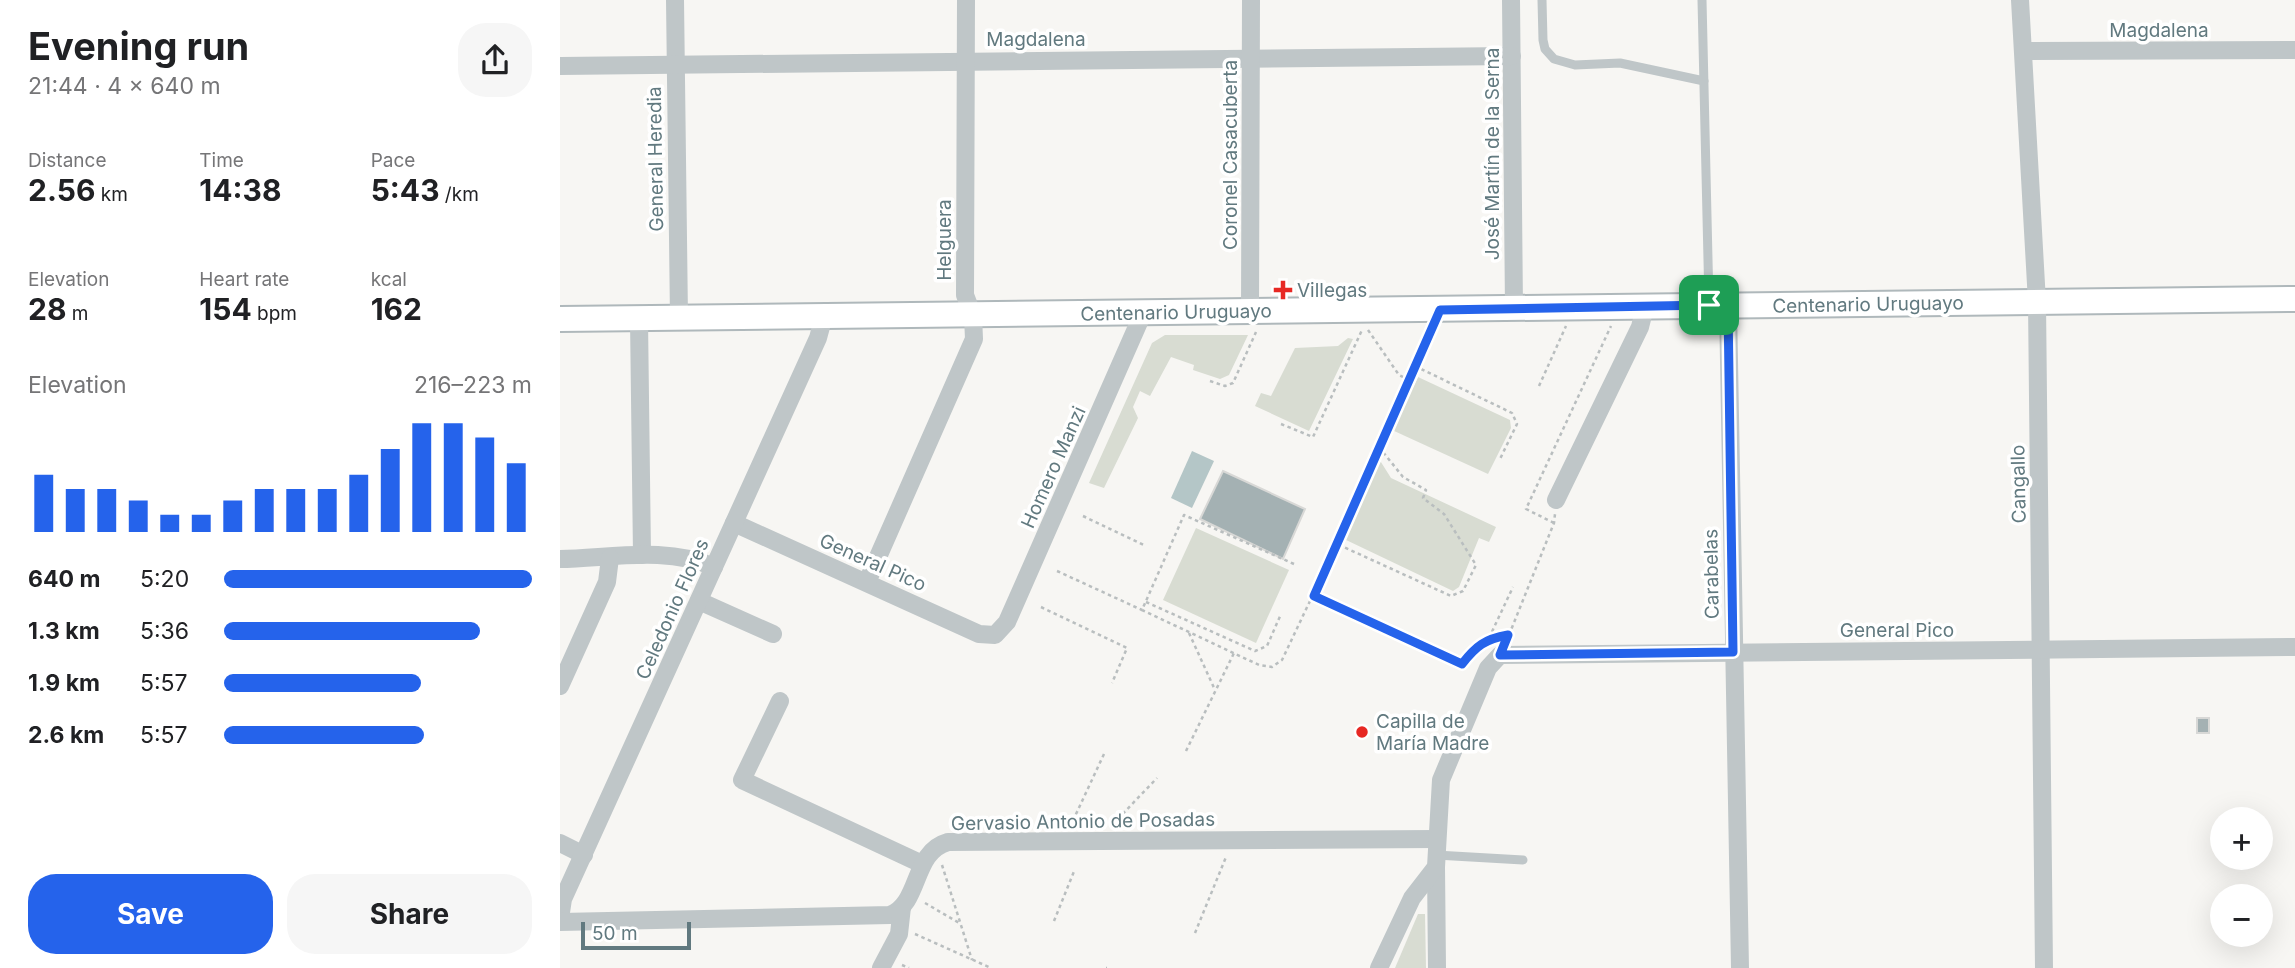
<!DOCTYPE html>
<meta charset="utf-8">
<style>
body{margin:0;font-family:Inter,sans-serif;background:#f6f6f6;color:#202124;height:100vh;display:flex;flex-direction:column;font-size:26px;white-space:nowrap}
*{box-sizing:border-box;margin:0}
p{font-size:23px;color:#757577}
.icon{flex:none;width:38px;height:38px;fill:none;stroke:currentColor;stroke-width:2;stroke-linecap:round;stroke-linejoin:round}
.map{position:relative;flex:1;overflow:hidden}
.side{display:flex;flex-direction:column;background:#fff;width:560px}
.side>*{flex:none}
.buttons{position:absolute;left:1650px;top:807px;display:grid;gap:14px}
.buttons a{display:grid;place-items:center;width:63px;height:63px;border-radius:50%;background:#fff;box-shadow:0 7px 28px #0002;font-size:35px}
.scale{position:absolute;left:21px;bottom:18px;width:110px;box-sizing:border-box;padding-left:7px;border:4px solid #61797f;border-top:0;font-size:19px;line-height:24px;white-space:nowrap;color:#61797f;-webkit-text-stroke:5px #fff;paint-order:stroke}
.pin{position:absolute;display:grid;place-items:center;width:60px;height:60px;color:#fff;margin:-30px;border-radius:14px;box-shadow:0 4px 10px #0006}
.round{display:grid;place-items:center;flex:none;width:74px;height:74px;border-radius:28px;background:#f6f6f6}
.summary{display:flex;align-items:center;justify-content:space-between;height:119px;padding:0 28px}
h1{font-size:38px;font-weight:700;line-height:52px}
.figures{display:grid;grid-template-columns:repeat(3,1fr);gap:10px;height:119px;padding:7px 28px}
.figures div{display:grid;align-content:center}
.figures b{font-size:30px;font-weight:700}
.figures small{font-size:19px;font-weight:400}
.figures p{font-size:19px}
.chart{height:196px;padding:14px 28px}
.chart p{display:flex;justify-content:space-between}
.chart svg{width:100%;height:126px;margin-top:7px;stroke:#2563eb;stroke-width:6}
.primary-button{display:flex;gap:14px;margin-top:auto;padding:14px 28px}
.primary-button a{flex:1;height:80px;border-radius:28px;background:#2563eb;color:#fff;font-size:28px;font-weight:700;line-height:80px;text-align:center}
.primary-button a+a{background:#f6f6f6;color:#202124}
ul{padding:0 28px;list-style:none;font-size:23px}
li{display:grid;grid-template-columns:112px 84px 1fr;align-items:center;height:52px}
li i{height:18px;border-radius:9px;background:#2563eb}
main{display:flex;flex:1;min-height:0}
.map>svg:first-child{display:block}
.green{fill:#d8dcd2}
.water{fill:#b4c6c7}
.building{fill:#a4b1b3;stroke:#d8d8d6;stroke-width:2}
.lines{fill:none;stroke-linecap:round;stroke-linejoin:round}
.secondary-casing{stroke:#afb8bb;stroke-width:28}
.path{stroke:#b9bebf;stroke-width:2.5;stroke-dasharray:3.5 3.5;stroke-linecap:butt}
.service{stroke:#bfc6c8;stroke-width:9}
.minor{stroke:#bfc6c8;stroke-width:18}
.secondary{stroke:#fff;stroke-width:24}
.route-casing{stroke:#fff;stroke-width:14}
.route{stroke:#2563eb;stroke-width:9}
.poi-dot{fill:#e72823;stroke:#fff;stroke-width:2.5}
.labels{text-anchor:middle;stroke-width:7;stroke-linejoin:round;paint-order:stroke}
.street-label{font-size:19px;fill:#61797f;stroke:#fff}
.poi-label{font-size:19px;fill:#61797f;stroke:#fff;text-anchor:start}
</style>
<main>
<section class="side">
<div class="summary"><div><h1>Evening run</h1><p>21:44 · 4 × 640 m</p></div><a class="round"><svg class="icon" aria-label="share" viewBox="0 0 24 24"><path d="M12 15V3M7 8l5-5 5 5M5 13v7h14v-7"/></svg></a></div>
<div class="figures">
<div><p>Distance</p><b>2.56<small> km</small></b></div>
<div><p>Time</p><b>14:38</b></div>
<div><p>Pace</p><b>5:43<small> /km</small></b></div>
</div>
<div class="figures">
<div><p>Elevation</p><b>28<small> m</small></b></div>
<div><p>Heart rate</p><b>154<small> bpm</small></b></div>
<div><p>kcal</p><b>162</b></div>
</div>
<div class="chart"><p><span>Elevation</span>216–223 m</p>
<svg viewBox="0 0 160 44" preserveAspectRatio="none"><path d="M5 44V24M15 44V29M25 44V29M35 44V33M45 44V38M55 44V38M65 44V33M75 44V29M85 44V29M95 44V29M105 44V24M115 44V15M125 44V6M135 44V6M145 44V11M155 44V20"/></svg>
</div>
<ul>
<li><b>640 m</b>5:20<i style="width:100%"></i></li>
<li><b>1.3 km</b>5:36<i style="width:83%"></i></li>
<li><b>1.9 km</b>5:57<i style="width:64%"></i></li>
<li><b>2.6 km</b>5:57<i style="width:65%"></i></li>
</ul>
<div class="primary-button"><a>Save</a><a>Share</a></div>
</section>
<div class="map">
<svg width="1735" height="968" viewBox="0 0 1735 968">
<rect width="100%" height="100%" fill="#f7f6f3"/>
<!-- green -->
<g class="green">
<path d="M605 335H688L669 375 660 379 633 370 634 365 611 357 590 396 580 391 573 407 578 418 544 488 529 483 592 343Z"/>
<path d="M788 338 793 339 749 431 695 406 701 393 711 396 735 348 778 346Z"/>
<path d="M858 377 950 420 951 428 928 474 832 430Z"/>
<path d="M819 459 831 478 936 527 929 542 919 538 899 587 893 591 784 539Z"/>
<path d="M636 528 729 570 696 643 603 600Z"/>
<path d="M858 914H865L866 968H835Z"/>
</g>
<!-- water -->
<path class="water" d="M632 451 654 461 632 508 611 498Z"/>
<!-- building -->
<g class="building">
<path d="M663 471 745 509 723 559 640 519Z"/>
<rect x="1637" y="718" width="12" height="15"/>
</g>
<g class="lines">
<defs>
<path id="secondary" d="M0 319 1735 299"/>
</defs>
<!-- secondary casing -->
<use href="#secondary" class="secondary-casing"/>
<!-- path -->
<g class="path">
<path d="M808 330 839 375 849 380"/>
<path d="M855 366 952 413 957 424 940 459"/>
<path d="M650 381 665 386 673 383 696 332"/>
<path d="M979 386 1006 326"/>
<path d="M721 424 753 437 802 330"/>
<path d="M819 447 843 477 866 490 863 498 884 514 916 565 903 591 891 596 777 544C808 473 840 401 871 329"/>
<path d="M523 516 584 545"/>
<path d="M994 523 966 509 1051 326"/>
<path d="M734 564 624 515 582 610 699 665 712 667 722 660 777 544"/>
<path d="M497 571 582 610"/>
<path d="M754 596 902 664C916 646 925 639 949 635"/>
<path d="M586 602 695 651 707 646 721 614"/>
<path d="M481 607 567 648 552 683"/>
<path d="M629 633 655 690"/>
<path d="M949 635 994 523 995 514"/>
<path d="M929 638 953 587"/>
<path d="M626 751 674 653"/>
<path d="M553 824 597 778"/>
<path d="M510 827 544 754"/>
<path d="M382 865 412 960"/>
<path d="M365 903 401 924"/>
<path d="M494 921 515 869"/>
<path d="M635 933 666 857"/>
<path d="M355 934 431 968"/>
<path d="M342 965 349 968"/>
<path d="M546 968H547"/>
</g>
<!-- service -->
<g class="service">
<path d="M982 0 983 40 985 49 994 59 1015 65 1060 63 1144 81"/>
<path d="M1142 0 1149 303"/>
<path d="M876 855 963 860"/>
</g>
<!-- minor -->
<g class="minor">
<path d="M115 0 119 318"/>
<path d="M951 0 954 308"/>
<path d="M1460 0 1477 302 1484 968"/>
<path d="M1464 51 1735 50"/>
<path d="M0 66 952 56"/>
<path d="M1168 306 1180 968"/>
<path d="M690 311 691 0"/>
<path d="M79 319 82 555"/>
<path d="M996 500 1080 327 1085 307"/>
<path d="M174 523 419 634 435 635 447 622 583 313"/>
<path d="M0 559C51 558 107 546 154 567"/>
<path d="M307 582 414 339 413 316 405 295 406 0"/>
<path d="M139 601 213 634"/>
<path d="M0 686 47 582 50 558"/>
<path d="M220 701 182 780 362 864"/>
<path d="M0 843 24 855"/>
<path d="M876 867 877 968"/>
<path d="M0 919 3 899 258 338 264 316"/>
<path d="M0 922 330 915C361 903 352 852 388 842L876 839"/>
<path d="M321 968 339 934 342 907"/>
<path d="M819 968 852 898 876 867 881 780 928 668 940 655 1735 647"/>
</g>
<!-- secondary -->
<use href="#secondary" class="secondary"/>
</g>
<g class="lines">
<defs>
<path id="route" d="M1149 305 1168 306 1173 652 940 655 948 635C925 639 916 646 902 664L754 596 880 310Z"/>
</defs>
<!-- route casing -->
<use href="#route" class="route-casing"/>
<!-- route -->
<use href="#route" class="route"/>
</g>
<!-- markers -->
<g class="poi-dot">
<path d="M719.5 279.5h7v7h7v7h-7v7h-7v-7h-7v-7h7z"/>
<circle cx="802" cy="732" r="7"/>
</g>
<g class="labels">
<!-- street labels -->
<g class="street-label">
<text x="1599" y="37">Magdalena</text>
<text x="476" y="46">Magdalena</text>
<text transform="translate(932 154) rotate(-90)" y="7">José Martín de la Serna</text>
<text transform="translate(670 155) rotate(-90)" y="7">Coronel Casacuberta</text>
<text transform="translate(95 159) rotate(-91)" y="7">General Heredia</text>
<text transform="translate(384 240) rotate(-90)" y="7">Helguera</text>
<text transform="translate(1308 304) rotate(-1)" y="7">Centenario Uruguayo</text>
<text transform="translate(616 312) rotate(-1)" y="7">Centenario Uruguayo</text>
<text transform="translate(493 467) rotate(-66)" y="7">Homero Manzi</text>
<text transform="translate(1458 484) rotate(-91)" y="7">Cangallo</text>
<text transform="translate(313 562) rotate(24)" y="7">General Pico</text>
<text transform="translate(1151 574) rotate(-91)" y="7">Carabelas</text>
<text transform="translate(112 609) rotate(-66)" y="7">Celedonio Flores</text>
<text x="1337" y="637">General Pico</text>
<text transform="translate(523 821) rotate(-1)" y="7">Gervasio Antonio de Posadas</text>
</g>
<!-- poi labels -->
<g class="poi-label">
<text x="737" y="297">Villegas</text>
<text x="816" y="728">Capilla de<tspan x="816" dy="22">María Madre</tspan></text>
</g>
</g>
</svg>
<div class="buttons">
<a>+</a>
<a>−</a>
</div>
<div class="scale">50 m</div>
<div class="pin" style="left:1149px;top:305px;background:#1e9e55"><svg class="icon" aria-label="arrive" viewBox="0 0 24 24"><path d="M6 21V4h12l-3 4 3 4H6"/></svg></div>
</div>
</main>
